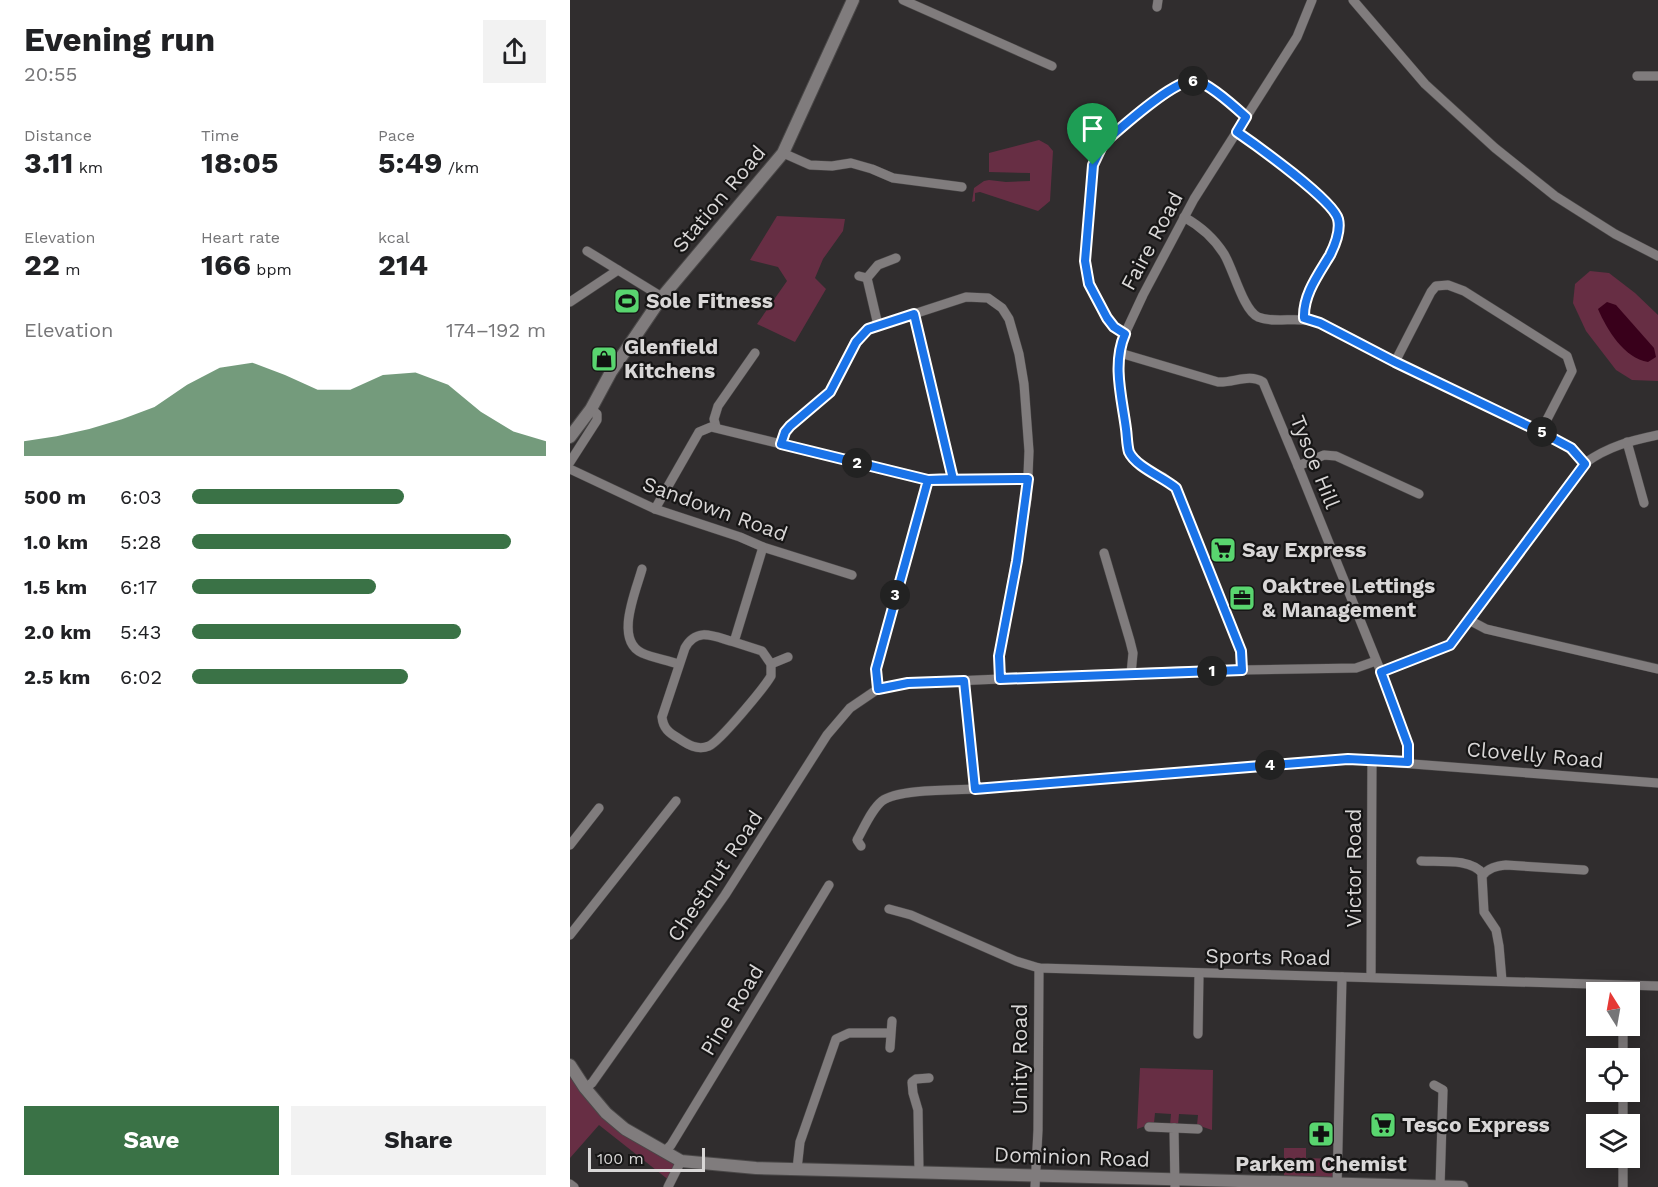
<!DOCTYPE html>
<meta charset="utf-8">
<style>
body{margin:0;font-family:"Work Sans",sans-serif;background:#f2f2f2;color:#202124;height:100vh;display:flex;flex-direction:column;font-size:22px;white-space:nowrap}
*{box-sizing:border-box;margin:0}
p{font-size:20px;color:#757577}
.icon{flex:none;width:33px;height:33px;fill:none;stroke:currentColor;stroke-width:2;stroke-linecap:round;stroke-linejoin:round}
.map{position:relative;flex:1;overflow:hidden}
.panel{display:flex;flex-direction:column;background:#fff;width:570px}
.panel>*{flex:none}
.needle{width:39px;rotate:349deg}
.tools{position:absolute;left:1016px;top:982px;display:grid;gap:12px}
.tools a{display:grid;place-items:center;width:54px;height:54px;border-radius:0px;background:#fff;box-shadow:0 3px 15px #0003;font-size:30px}
.scale{position:absolute;left:18px;bottom:15px;width:117px;box-sizing:border-box;padding-left:6px;border:3px solid #d9d7d7;border-top:0;font-size:16px;line-height:21px;white-space:nowrap;color:#d9d7d7;-webkit-text-stroke:4px #171616;paint-order:stroke}
.pin{position:absolute;display:grid;place-items:center;width:51px;height:51px;color:#fff;margin:-62px -26px;border-radius:50% 50% 50% 0;rotate:-45deg;box-shadow:0 0 6px #0007}
.pin .icon{rotate:45deg}
.km{position:absolute;width:30px;height:30px;margin:-15px;border-radius:50%;background:#222;color:#fff;font-size:16px;line-height:30px;text-align:center}
.round{display:grid;place-items:center;flex:none;width:63px;height:63px;border-radius:0px;background:#f2f2f2}
.head{display:flex;align-items:center;justify-content:space-between;height:102px;padding:0 24px}
h1{font-size:33px;font-weight:700;line-height:45px}
.metrics{display:grid;grid-template-columns:repeat(3,1fr);gap:9px;height:102px;padding:6px 24px}
.metrics div{display:grid;align-content:center}
.metrics b{font-size:30px;font-weight:700}
.metrics small{font-size:16px;font-weight:400}
.metrics p{font-size:16px}
.chart{height:168px;padding:12px 24px}
.chart p{display:flex;justify-content:space-between}
.chart svg{width:100%;height:108px;margin-top:6px;fill:#3a7246;opacity:.7}
.action{display:flex;gap:12px;margin-top:auto;padding:12px 24px}
.action a{flex:1;height:69px;border-radius:0px;background:#3a7246;color:#fff;font-size:24px;font-weight:700;line-height:69px;text-align:center}
.action a+a{background:#f2f2f2;color:#202124}
ul{padding:0 24px;list-style:none;font-size:20px}
li{display:grid;grid-template-columns:96px 72px 1fr;align-items:center;height:45px}
li i{height:15px;border-radius:8px;background:#3a7246}
main{display:flex;flex:1;min-height:0}
.map>svg:first-child{display:block}
.green{fill:#672e44}
.water{fill:#39001b}
.lines{fill:none;stroke-linecap:round;stroke-linejoin:round}
.minor-casing{stroke:#4a4848;stroke-width:10}
.tertiary-casing{stroke:#4a4848;stroke-width:14}
.minor{stroke:#807c7d;stroke-width:9}
.tertiary{stroke:#807c7d;stroke-width:12}
.route-casing{stroke:#fff;stroke-width:12}
.route{stroke:#1a73e8;stroke-width:8}
.labels{text-anchor:middle;stroke-width:4.5;stroke-linejoin:round;paint-order:stroke}
.street-label{font-size:21px;fill:#d9d7d7;stroke:#171616}
.poi-label{font-size:21px;font-weight:bold;fill:#d9d7d7;stroke:#171616;text-anchor:start}
</style>
<main>
<section class="panel">
<div class="head"><div><h1>Evening run</h1><p>20:55</p></div><a class="round"><svg class="icon" aria-label="share" viewBox="0 0 24 24"><path d="M12 15V3M7 8l5-5 5 5M5 13v7h14v-7"/></svg></a></div>
<div class="metrics">
<div><p>Distance</p><b>3.11<small> km</small></b></div>
<div><p>Time</p><b>18:05</b></div>
<div><p>Pace</p><b>5:49<small> /km</small></b></div>
</div>
<div class="metrics">
<div><p>Elevation</p><b>22<small> m</small></b></div>
<div><p>Heart rate</p><b>166<small> bpm</small></b></div>
<div><p>kcal</p><b>214</b></div>
</div>
<div class="chart"><p><span>Elevation</span>174–192 m</p>
<svg viewBox="0 0 160 44" preserveAspectRatio="none"><path d="M0 44V38L10 36L20 33L30 29L40 24L50 15L60 8L70 6L80 11L90 17L100 17L110 11L120 10L130 15L140 26L150 34L160 38V44z"/></svg>
</div>
<ul>
<li><b>500 m</b>6:03<i style="width:60%"></i></li>
<li><b>1.0 km</b>5:28<i style="width:90%"></i></li>
<li><b>1.5 km</b>6:17<i style="width:52%"></i></li>
<li><b>2.0 km</b>5:43<i style="width:76%"></i></li>
<li><b>2.5 km</b>6:02<i style="width:61%"></i></li>
</ul>
<div class="action"><a>Save</a><a>Share</a></div>
</section>
<div class="map">
<svg width="1088" height="1187" viewBox="0 0 1088 1187">
<rect width="100%" height="100%" fill="#302d2e"/>
<!-- green -->
<g class="green">
<path d="M469 140 478 145 483 151 480 201 468 211 410 192 405 193V201L402 202 404 188 414 181 419 180 436 182 460 181V173L419 172V153Z"/>
<path d="M207 216 275 219 273 231 253 259 245 278 256 289 225 342 187 324 217 281 208 267 180 260Z"/>
<path d="M1020 271 1039 273 1065 293 1088 315V381L1062 380 1046 370 1016 331 1003 303 1005 284Z"/>
<path d="M0 1065 36 1113 111 1161 100 1181 29 1125 0 1158Z"/>
<path d="M570 1068 643 1070 642 1130 627 1125 628 1115 609 1114 608 1125H600L601 1114 585 1113 584 1123 567 1129Z"/>
<path d="M714 1148H736V1158L768 1159 767 1183 714 1182Z"/>
</g>
<!-- water -->
<path class="water" d="M1037 302 1046 305 1084 348 1086 357 1078 362C1054 358 1037 330 1028 309Z"/>
<g class="lines">
<defs>
<g id="minor">
<path d="M333 0 482 66"/>
<path d="M783 0 855 84 925 148 985 196 1045 234 1088 256"/>
<path d="M587 7 588 0"/>
<path d="M1067 76H1088"/>
<path d="M667 131C686 145 763 200 768 219 771 231 765 245 760 255 749 275 733 295 734 318"/>
<path d="M213 153 240 165 262 166 281 163 302 169 323 178 392 187"/>
<path d="M614 217C630 226 644 238 654 254 663 268 673 310 688 317 705 324 727 316 746 322 775 332 801 350 828 363 862 380 896 396 930 412 961 426 992 438 1015 463"/>
<path d="M17 251 48 270"/>
<path d="M289 276 297 278 308 265 326 258"/>
<path d="M297 278 308 325"/>
<path d="M0 302 48 270 92 297"/>
<path d="M344 314 383 479"/>
<path d="M555 334 544 327 537 318 520 284 515 261 523 165 532 146 578 105 616 81 626 80 653 96 676 117"/>
<path d="M550 353 648 382C664 383 679 373 693 382L728 466 811 672 838 745V762"/>
<path d="M825 362 861 292 866 286 878 285 894 291 997 356 1002 371 971 431"/>
<path d="M146 427 144 419 148 406 185 353"/>
<path d="M1057 442 1074 503"/>
<path d="M211 444 215 432 220 426 260 392 286 343 298 329 396 297 418 298 432 308 439 319 449 354 454 384 459 451 457 499 429 656 430 679"/>
<path d="M0 462 27 420V414L21 409"/>
<path d="M728 466 754 455 766 456 849 494"/>
<path d="M0 469 85 509 170 537 193 547 282 575"/>
<path d="M85 509 129 432 141 427 358 480 458 479"/>
<path d="M534 553 560 641 563 653 561 674"/>
<path d="M72 569C66 591 44 640 72 653 83 658 97 660 108 664"/>
<path d="M899 620 916 629 1088 669"/>
<path d="M164 642C145 637 127 626 115 648L92 717C93 728 99 733 108 738 117 744 127 751 139 746 150 741 194 688 201 676V664L192 651 164 642 193 547"/>
<path d="M201 664 218 657"/>
<path d="M672 670 671 651 606 488 593 477 574 468 559 452 548 371 552 340 573 295 624 199 727 37 742 0"/>
<path d="M811 672 880 645 1015 463C1039 446 1060 441 1088 435"/>
<path d="M394 681 405 789 778 759 1088 783"/>
<path d="M308 689 306 669 358 480"/>
<path d="M0 845 29 808"/>
<path d="M291 846 287 840C294 828 301 810 312 801 327 789 383 790 405 789"/>
<path d="M851 861C870 862 901 858 913 874"/>
<path d="M319 909 341 915 446 961 469 968 1088 986"/>
<path d="M0 935 106 801"/>
<path d="M801 977 802 759"/>
<path d="M932 981 929 946 926 930 914 912 912 876C918 868 926 866 936 865L1014 870"/>
<path d="M628 1034 629 974"/>
<path d="M320 1048 322 1021"/>
<path d="M1053 1059V1026"/>
<path d="M864 1085 873 1090 870 1186"/>
<path d="M15 1088 22 1083 155 895 257 735 280 708 308 689 338 683 430 679 611 671 786 668 806 661"/>
<path d="M1053 1125V1092"/>
<path d="M579 1127 604 1128 605 1187"/>
<path d="M604 1128 628 1129"/>
<path d="M94 1152 101 1145 259 885"/>
<path d="M1053 1158V1187"/>
<path d="M227 1169 230 1142 266 1039 279 1033H320"/>
<path d="M349 1172 348 1110 343 1093 342 1082 346 1079 359 1078"/>
<path d="M0 1184 4 1187"/>
<path d="M98 1187 111 1161"/>
<path d="M465 1187 468 1130 469 968"/>
<path d="M767 1187 772 977"/>
</g>
<g id="tertiary">
<path d="M0 437 21 409 41 372 92 297 213 153 283 0"/>
<path d="M0 1065 15 1088 36 1113 55 1129 111 1161 186 1168 892 1187"/>
</g>
</defs>
<!-- minor casing -->
<use href="#minor" class="minor-casing"/>
<!-- tertiary casing -->
<use href="#tertiary" class="tertiary-casing"/>
<!-- minor -->
<use href="#minor" class="minor"/>
<!-- tertiary -->
<use href="#tertiary" class="tertiary"/>
</g>
<g class="lines">
<defs>
<path id="route" d="M523 165 515 261 519 284 537 318 544 327 555 334C542 364 552 398 556 429 557 436 557 446 559 452 566 467 593 477 606 488L671 651 672 670 430 679 429 656 447 561 458 479 358 480 211 444 215 432 220 426 260 392 286 342 298 329 344 314 383 479 358 480 306 669 308 689 338 683 394 681 405 789 778 759 838 762V745L811 672 880 645 1015 464 1001 448 971 432 825 362 750 323 734 318C733 295 748 275 760 255 765 245 771 231 768 219 763 200 686 145 667 132L676 117C665 107 641 85 627 81 609 75 552 127 538 139L532 146 523 165"/>
</defs>
<!-- route casing -->
<use href="#route" class="route-casing"/>
<!-- route -->
<use href="#route" class="route"/>
</g>
<!-- icons -->
<defs>
<symbol id="stadium-square" viewBox="-11 -11 22 22"><rect x="-9" y="-9" width="18" height="18" rx="4" fill="#59d56f" stroke="#171616"/><path d="M0-5a6.5 5 0 1 0 0 10a6.5 5 0 1 0 0-10ZM-3.5-1.8h7v3.6h-7Z" fill="#111"/></symbol>
<symbol id="shop-square" viewBox="-11 -11 22 22"><rect x="-9" y="-9" width="18" height="18" rx="4" fill="#59d56f" stroke="#171616"/><path d="M-5-2.5h2.3a2.7 3.5 0 0 1 5.4 0H5L5.5 6h-11ZM-1.5-2.5h3a1.5 2.3 0 0 0-3 0Z" fill="#111"/></symbol>
<symbol id="supermarket-square" viewBox="-11 -11 22 22"><rect x="-9" y="-9" width="18" height="18" rx="4" fill="#59d56f" stroke="#171616"/><path d="M-6-5.5h2.5l.6 2H6L4.5 2H-2.5L-4.4-4H-6ZM-1.5 3.2a1.3 1.3 0 1 0 .1 0ZM3 3.2a1.3 1.3 0 1 0 .1 0Z" fill="#111"/></symbol>
<symbol id="office-square" viewBox="-11 -11 22 22"><rect x="-9" y="-9" width="18" height="18" rx="4" fill="#59d56f" stroke="#171616"/><path d="M-6-3h4V-5.5h4V-3h4V5H-6ZM-1-4.5V-3h2v-1.5ZM-6 0V1H6V0Z" fill="#111"/></symbol>
<symbol id="pharmacy-square" viewBox="-11 -11 22 22"><rect x="-9" y="-9" width="18" height="18" rx="4" fill="#59d56f" stroke="#171616"/><path d="M-2-6h4v4h4v4h-4v4h-4v-4h-4v-4h4Z" fill="#111"/></symbol>
</defs>
<g fill-rule="evenodd">
<use href="#stadium-square" x="42" y="286" width="30" height="30"/>
<use href="#shop-square" x="19" y="344" width="30" height="30"/>
<use href="#supermarket-square" x="638" y="535" width="30" height="30"/>
<use href="#office-square" x="657" y="583" width="30" height="30"/>
<use href="#supermarket-square" x="798" y="1110" width="30" height="30"/>
<use href="#pharmacy-square" x="736" y="1119" width="30" height="30"/>
</g>
<g class="labels">
<!-- street labels -->
<g class="street-label">
<text transform="translate(149 199) rotate(-50)" y="7">Station Road</text>
<text transform="translate(582 241) rotate(-62)" y="7">Faire Road</text>
<text transform="translate(745 462) rotate(68)" y="7">Tysoe Hill</text>
<text transform="translate(145 509) rotate(20)" y="7">Sandown Road</text>
<text transform="translate(965 755) rotate(5)" y="7">Clovelly Road</text>
<text transform="translate(784 868) rotate(-90)" y="7">Victor Road</text>
<text transform="translate(145 876) rotate(-56)" y="7">Chestnut Road</text>
<text transform="translate(698 957) rotate(1)" y="7">Sports Road</text>
<text transform="translate(162 1010) rotate(-59)" y="7">Pine Road</text>
<text transform="translate(450 1059) rotate(-90)" y="7">Unity Road</text>
<text transform="translate(502 1157) rotate(2)" y="7">Dominion Road</text>
</g>
<!-- poi labels -->
<g class="poi-label">
<text x="76" y="308">Sole Fitness</text>
<text x="54" y="354">Glenfield<tspan x="54" dy="24">Kitchens</tspan></text>
<text x="672" y="557">Say Express</text>
<text x="692" y="593">Oaktree Lettings<tspan x="692" dy="24">&amp; Management</tspan></text>
<text x="832" y="1132">Tesco Express</text>
<text x="751" y="1171" text-anchor="middle">Parkem Chemist</text>
</g>
</g>
</svg>
<div class="tools">
<a><svg class="needle" viewBox="-14 -14 28 28"><path d="M0-13l5 13h-10z" fill="#e53935"/><path d="M0 13l5-13h-10z" fill="#757577"/></svg></a>
<a><svg class="icon" aria-label="locate" viewBox="0 0 24 24"><circle cx="12" cy="12" r="6"/><path d="M12 2v4M12 18v4M2 12h4M18 12h4"/></svg></a>
<a><svg class="icon" aria-label="layers" viewBox="0 0 24 24"><path d="M12 4l9 5-9 5-9-5zM3 14l9 5 9-5"/></svg></a>
</div>
<div class="scale">100 m</div>
<div class="pin" style="left:523px;top:165px;background:#1e9e55"><svg class="icon" aria-label="arrive" viewBox="0 0 24 24"><path d="M6 21V4h12l-3 4 3 4H6"/></svg></div>
<b class="km" style="left:642px;top:671px">1</b>
<b class="km" style="left:287px;top:463px">2</b>
<b class="km" style="left:325px;top:595px">3</b>
<b class="km" style="left:700px;top:765px">4</b>
<b class="km" style="left:972px;top:432px">5</b>
<b class="km" style="left:623px;top:81px">6</b>
</div>
</main>
